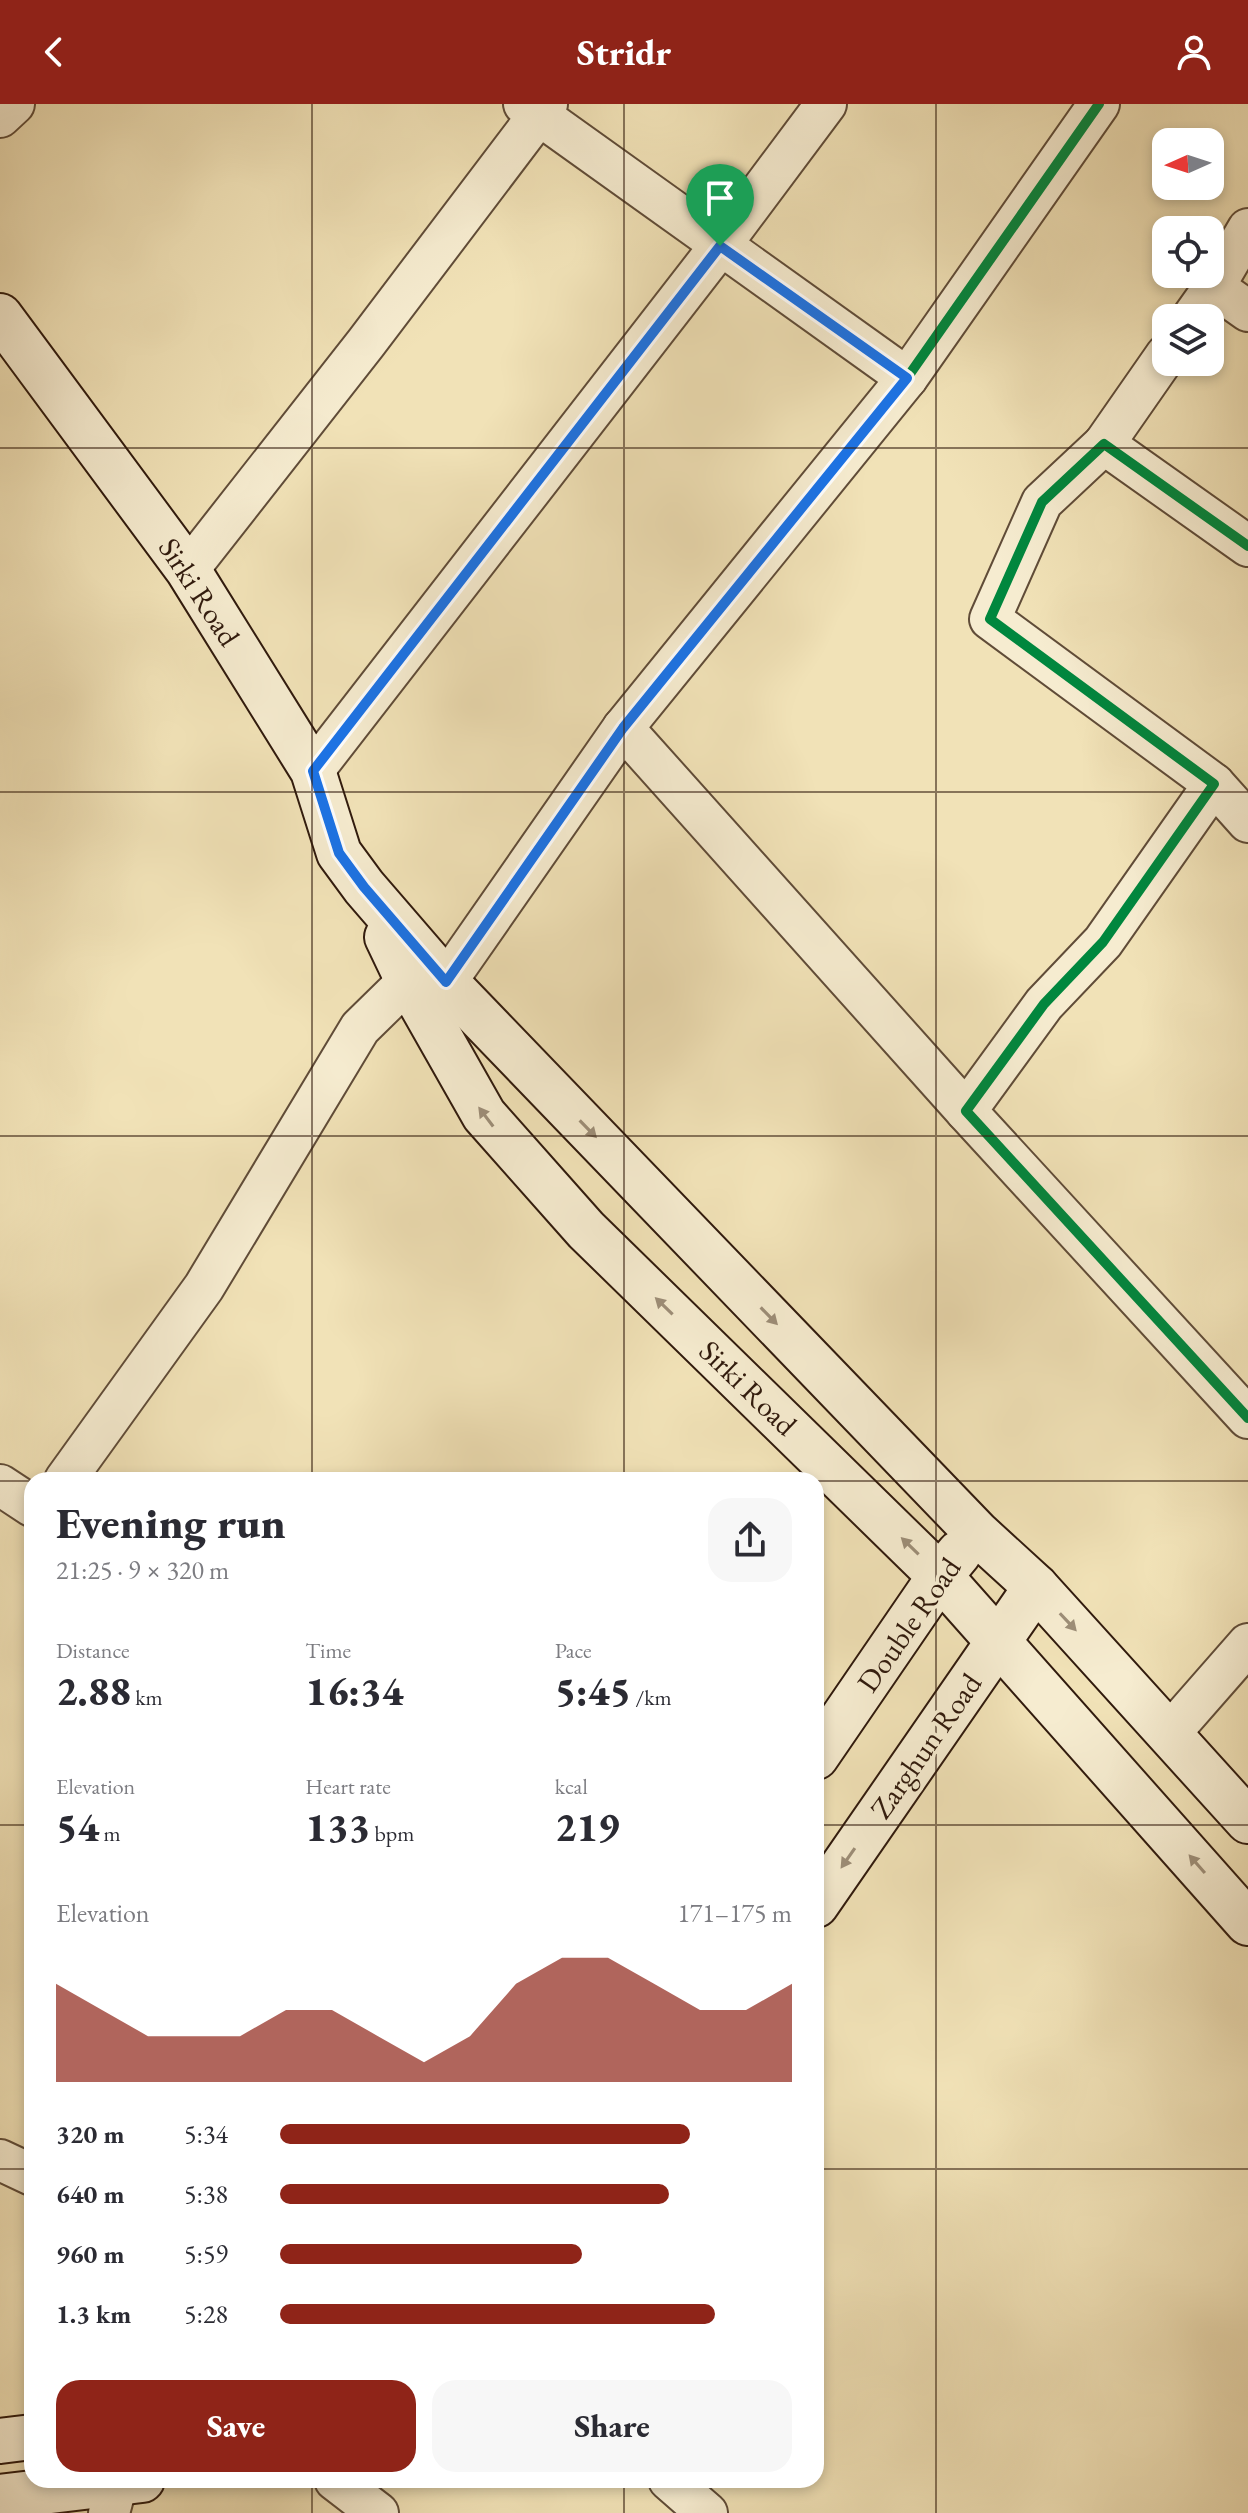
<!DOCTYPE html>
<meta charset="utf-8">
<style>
body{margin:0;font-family:"EB Garamond",serif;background:#f7f7f7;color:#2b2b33;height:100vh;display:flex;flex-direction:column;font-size:30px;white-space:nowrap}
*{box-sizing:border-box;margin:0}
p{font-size:26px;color:#7c7c81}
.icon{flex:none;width:44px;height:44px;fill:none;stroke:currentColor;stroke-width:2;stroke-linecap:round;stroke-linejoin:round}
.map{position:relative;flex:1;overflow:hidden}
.drawer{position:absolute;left:24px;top:1368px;width:800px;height:1016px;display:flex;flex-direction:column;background:#fff;border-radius:24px;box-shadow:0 4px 12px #0003}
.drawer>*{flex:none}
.needle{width:52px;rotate:267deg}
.fabs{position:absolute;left:1152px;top:24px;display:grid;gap:16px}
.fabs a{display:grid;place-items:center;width:72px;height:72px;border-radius:16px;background:#fff;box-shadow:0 4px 12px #0003;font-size:40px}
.pin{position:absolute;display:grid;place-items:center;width:68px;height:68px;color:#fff;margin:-82px -34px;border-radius:50% 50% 50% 0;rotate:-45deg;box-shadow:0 0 8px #0007}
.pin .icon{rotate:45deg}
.round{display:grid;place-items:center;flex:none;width:84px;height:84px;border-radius:24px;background:#f7f7f7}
.summary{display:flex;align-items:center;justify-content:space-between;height:136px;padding:0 32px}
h1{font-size:44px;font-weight:800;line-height:60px}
.figures{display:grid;grid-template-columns:repeat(3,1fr);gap:12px;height:136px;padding:8px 32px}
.figures div{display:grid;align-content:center}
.figures b{font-size:40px;font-weight:800}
.figures small{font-size:22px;font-weight:400}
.figures p{font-size:22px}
.chart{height:224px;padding:16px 32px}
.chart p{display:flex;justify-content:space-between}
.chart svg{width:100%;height:144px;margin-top:8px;fill:#8f2418;opacity:.7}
.button{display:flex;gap:16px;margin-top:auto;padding:16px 32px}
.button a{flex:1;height:92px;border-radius:24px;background:#8f2418;color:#fff;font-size:32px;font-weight:800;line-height:92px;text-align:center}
.button a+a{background:#f7f7f7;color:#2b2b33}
ul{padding:0 32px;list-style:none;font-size:26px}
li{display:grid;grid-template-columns:128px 96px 1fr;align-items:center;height:60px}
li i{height:20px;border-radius:10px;background:#8f2418}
header{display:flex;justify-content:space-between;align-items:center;height:104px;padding:0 32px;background:#8f2418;color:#fff;font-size:36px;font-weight:800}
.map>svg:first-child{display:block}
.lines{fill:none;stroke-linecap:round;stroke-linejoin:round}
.street-casing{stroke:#604c38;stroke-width:44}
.secondary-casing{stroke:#301a0d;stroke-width:48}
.street{stroke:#f6ecd0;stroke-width:40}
.secondary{stroke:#f6ecd0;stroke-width:44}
.cycleway-casing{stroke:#f6ecd0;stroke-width:15}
.cycleway{stroke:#00873e;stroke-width:10}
.oneway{fill:#9d8e78}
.route-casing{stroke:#fff;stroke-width:16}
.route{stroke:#1a73e8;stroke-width:10}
.grid{fill:none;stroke:#301a0d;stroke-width:2;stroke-opacity:0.55}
.labels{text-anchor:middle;stroke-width:7;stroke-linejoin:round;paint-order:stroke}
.street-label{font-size:30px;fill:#301a0d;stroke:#f6ecd0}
</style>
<header><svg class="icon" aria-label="back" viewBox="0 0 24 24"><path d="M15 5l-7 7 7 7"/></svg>Stridr<svg class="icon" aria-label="person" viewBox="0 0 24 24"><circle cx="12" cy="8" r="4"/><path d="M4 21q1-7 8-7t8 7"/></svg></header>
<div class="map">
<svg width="1248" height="2409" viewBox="0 0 1248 2409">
<rect width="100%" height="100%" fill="#f1e2b7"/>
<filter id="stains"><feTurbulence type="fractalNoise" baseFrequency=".0025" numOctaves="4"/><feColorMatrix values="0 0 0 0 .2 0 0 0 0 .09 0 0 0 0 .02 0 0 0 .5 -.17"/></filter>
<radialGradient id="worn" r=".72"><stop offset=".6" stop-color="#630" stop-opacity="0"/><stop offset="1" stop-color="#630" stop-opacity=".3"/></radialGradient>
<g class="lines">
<defs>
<g id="street">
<path d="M524 0 907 274"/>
<path d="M0 13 14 0"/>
<path d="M1248 125 1214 183 1248 207"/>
<path d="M1192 214 1214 183"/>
<path d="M1104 340 1166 251"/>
<path d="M1248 442 1104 340 1042 398 990 515 1214 680 1103 838 1044 900 966 1007 1248 1314"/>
<path d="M188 466 366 239 547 0"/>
<path d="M623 624 966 1007"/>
<path d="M313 667 720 142 826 0"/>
<path d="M1214 680 1248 718"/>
<path d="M446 878 623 624 907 274 1099 0"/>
<path d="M65 1376 204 1183 360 924 408 877"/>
<path d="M0 1381 32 1402"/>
<path d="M1170 1629 1248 1540"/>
<path d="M0 2056 32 2071"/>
<path d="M335 2376 378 2409"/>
<path d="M669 2376 707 2409"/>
<path d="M109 2409 117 2379"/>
</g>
<g id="secondary">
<path d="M0 212 188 466 313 667 339 749 364 783 446 878 977 1429 1036 1483 1248 1717"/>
<path d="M387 833 408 877 484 1011 586 1126 940 1472 1248 1819"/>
<path d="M816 1653 940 1472 959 1449"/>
<path d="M816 1801 1036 1483"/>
<path d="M0 2337 32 2333"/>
<path d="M0 2393 142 2376"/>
</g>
</defs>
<!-- street casing -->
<use href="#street" class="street-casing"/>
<!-- secondary casing -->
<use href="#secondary" class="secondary-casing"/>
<!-- street -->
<use href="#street" class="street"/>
<!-- secondary -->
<use href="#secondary" class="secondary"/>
<defs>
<g id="cycleway">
<path d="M1248 442 1104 340 1042 398 990 515 1214 680 1103 838 1044 900 966 1007 1248 1314"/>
<path d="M446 878 623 624 907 274 1099 0"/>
</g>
</defs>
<!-- cycleway casing -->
<use href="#cycleway" class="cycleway-casing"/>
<!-- cycleway -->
<use href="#cycleway" class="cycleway"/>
</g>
<!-- one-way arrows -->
<defs><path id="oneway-solid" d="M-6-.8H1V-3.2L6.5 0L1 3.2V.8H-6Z" transform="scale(2)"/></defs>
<g class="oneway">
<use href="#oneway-solid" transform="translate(486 1013) rotate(-127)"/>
<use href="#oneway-solid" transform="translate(588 1025) rotate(46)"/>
<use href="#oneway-solid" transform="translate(664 1202) rotate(-136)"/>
<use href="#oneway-solid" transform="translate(769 1212) rotate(46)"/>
<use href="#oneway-solid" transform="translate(910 1442) rotate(-136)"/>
<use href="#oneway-solid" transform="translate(1068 1518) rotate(47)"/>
<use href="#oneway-solid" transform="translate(848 1754) rotate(125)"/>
<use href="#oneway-solid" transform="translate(1197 1760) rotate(-131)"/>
</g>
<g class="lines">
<defs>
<path id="route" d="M720 142 907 274 623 624 446 878 364 783 339 749 313 667Z"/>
</defs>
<!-- route casing -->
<use href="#route" class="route-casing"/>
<!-- route -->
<use href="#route" class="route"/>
</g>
<!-- grid -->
<path class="grid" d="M312 0V1376M624 0V1376M936 0V2409M0 344H1248M0 688H1248M0 1032H1248M0 1377H32M816 1377H1248M0 1721H32M816 1721H1248M0 2065H32M816 2065H1248M312 2376V2409M624 2376V2409"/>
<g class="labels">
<!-- street labels -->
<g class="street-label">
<text transform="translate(199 488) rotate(57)" y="10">Sirki Road</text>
<text transform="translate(748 1284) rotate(44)" y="10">Sirki Road</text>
<text transform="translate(909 1521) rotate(-55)" y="10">Double Road</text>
<text transform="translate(926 1642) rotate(-55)" y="10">Zarghun Road</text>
</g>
</g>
<rect width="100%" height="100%" filter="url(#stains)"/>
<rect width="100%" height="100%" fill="url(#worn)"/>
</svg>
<div class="fabs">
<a><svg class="needle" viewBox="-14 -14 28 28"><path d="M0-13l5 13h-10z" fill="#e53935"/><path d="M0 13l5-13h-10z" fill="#7c7c81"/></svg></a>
<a><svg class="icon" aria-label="locate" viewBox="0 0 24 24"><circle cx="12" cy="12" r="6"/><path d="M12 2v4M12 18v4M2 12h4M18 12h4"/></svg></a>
<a><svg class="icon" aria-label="layers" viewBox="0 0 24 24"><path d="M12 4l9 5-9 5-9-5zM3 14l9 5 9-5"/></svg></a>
</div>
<div class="pin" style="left:720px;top:142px;background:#1e9e55"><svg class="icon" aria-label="arrive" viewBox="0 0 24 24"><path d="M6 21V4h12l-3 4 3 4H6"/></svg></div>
<section class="drawer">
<div class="summary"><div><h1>Evening run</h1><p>21:25 · 9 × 320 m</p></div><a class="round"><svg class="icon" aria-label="share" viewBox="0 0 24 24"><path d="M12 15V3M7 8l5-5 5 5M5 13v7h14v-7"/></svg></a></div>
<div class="figures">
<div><p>Distance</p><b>2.88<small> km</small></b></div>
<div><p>Time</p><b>16:34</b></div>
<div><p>Pace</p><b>5:45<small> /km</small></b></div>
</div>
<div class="figures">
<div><p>Elevation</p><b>54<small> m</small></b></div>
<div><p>Heart rate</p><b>133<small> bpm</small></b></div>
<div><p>kcal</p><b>219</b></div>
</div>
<div class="chart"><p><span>Elevation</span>171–175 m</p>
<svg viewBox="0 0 160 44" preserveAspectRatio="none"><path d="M0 44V14L10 22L20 30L30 30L40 30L50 22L60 22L70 30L80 38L90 30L100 14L110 6L120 6L130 14L140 22L150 22L160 14V44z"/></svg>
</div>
<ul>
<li><b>320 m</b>5:34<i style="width:80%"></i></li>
<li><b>640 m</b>5:38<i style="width:76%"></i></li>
<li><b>960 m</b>5:59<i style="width:59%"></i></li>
<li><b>1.3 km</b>5:28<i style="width:85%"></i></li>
</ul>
<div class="button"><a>Save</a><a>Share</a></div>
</section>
</div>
